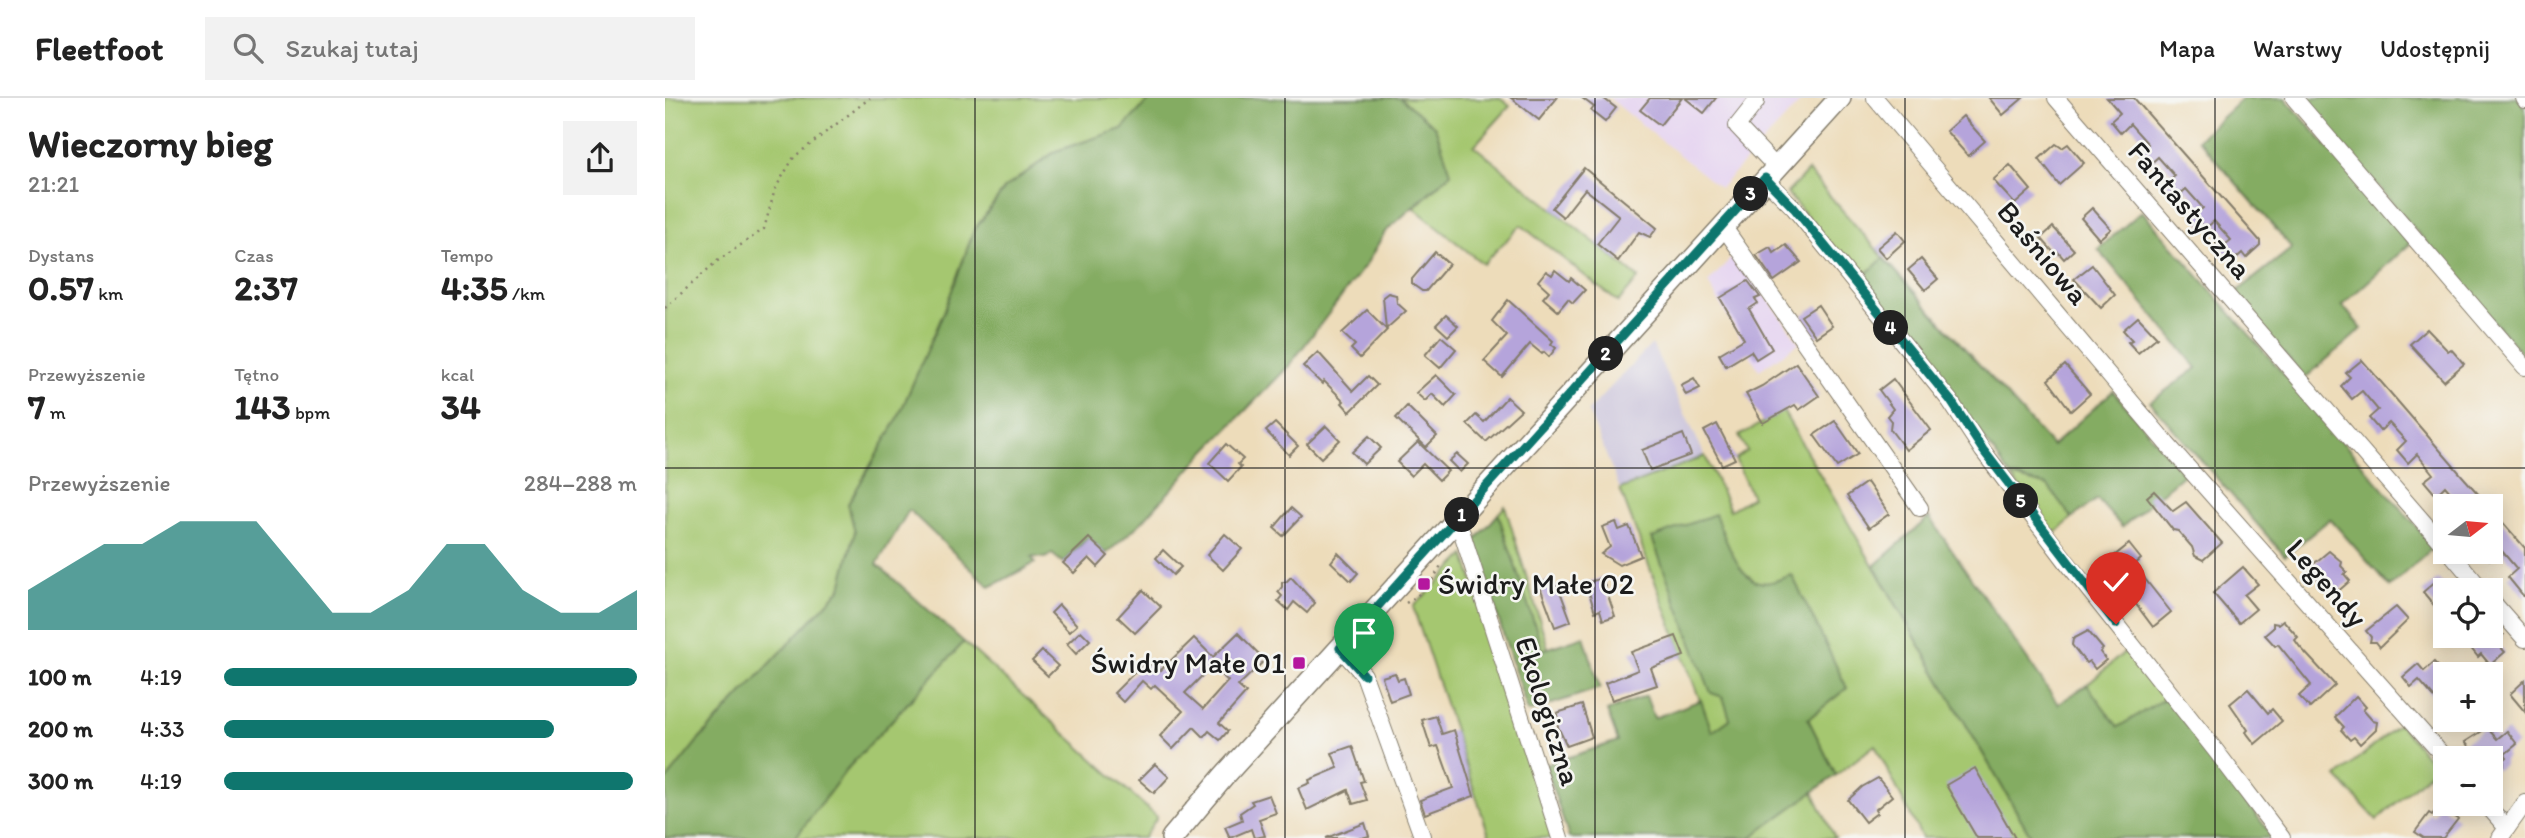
<!DOCTYPE html>
<html lang="pl">
<meta charset="utf-8">
<style>
body{margin:0;font-family:Itim,sans-serif;background:#f2f2f2;color:#222;height:100vh;display:flex;flex-direction:column;font-size:26px;white-space:nowrap}
*{box-sizing:border-box;margin:0}
p{font-size:23px;color:#767676}
.icon{flex:none;width:38px;height:38px;fill:none;stroke:currentColor;stroke-width:2;stroke-linecap:round;stroke-linejoin:round}
.map{position:relative;flex:1;overflow:hidden}
.panel{display:flex;flex-direction:column;background:#fff;width:665px}
.panel>*{flex:none}
.needle{width:46px;rotate:74deg}
.tools{position:absolute;left:1768px;top:396px;display:grid;gap:14px}
.tools a{display:grid;place-items:center;width:70px;height:70px;border-radius:0px;background:#fff;box-shadow:0 4px 18px #0003;font-size:35px}
.pin{position:absolute;display:grid;place-items:center;width:60px;height:60px;color:#fff;margin:-72px -30px;border-radius:50% 50% 50% 0;rotate:-45deg;box-shadow:0 0 7px #0007}
.pin .icon{rotate:45deg}
.km{position:absolute;width:35px;height:35px;margin:-18px;border-radius:50%;background:#222;color:#fff;font-size:19px;line-height:35px;text-align:center}
.round{display:grid;place-items:center;flex:none;width:74px;height:74px;border-radius:0px;background:#f2f2f2}
.headline{display:flex;align-items:center;justify-content:space-between;height:119px;padding:0 28px}
h1{font-size:38px;font-weight:700;line-height:52px}
.metrics{display:grid;grid-template-columns:repeat(3,1fr);gap:10px;height:119px;padding:7px 28px}
.metrics div{display:grid;align-content:center}
.metrics b{font-size:35px;font-weight:700}
.metrics small{font-size:19px;font-weight:400}
.metrics p{font-size:19px}
.chart{height:196px;padding:14px 28px}
.chart p{display:flex;justify-content:space-between}
.chart svg{width:100%;height:126px;margin-top:7px;fill:#0f766e;opacity:.7}
ul{padding:0 28px;list-style:none;font-size:23px}
li{display:grid;grid-template-columns:112px 84px 1fr;align-items:center;height:52px}
li i{height:18px;border-radius:9px;background:#0f766e}
header{display:flex;align-items:center;gap:42px;box-sizing:border-box;height:98px;padding:0 35px;background:#fff;border-bottom:2px solid #e0e0e0}
header strong{font-size:33px}
nav{display:flex;gap:38px;margin-inline-start:auto;font-size:24px}
.search{width:490px;height:63px;background:#f2f2f2;display:flex;align-items:center;gap:18px;box-sizing:border-box;padding:0 24px;border-radius:0px;color:#767676;font-size:26px}
main{display:flex;flex:1;min-height:0}
.map>svg:first-child{display:block}
.built{fill:#e5d3f1}
.industrial{fill:#c7c0d9}
.green{fill:#a5c770;stroke:#607246;stroke-width:2}
.forest{fill:#84ac62;stroke:#50643f;stroke-width:2}
.building{fill:#b5a4db;fill-rule:evenodd}
.lines{fill:none;stroke-linecap:round;stroke-linejoin:round}
.minor-casing{stroke:#847c6b;stroke-width:18}
.major-casing{stroke:#847c6b;stroke-width:24}
.path{stroke:#847c6b;stroke-width:2.5;stroke-dasharray:2 5;stroke-linecap:butt}
.minor{stroke:#fff;stroke-width:16}
.major{stroke:#fff;stroke-width:21}
.route-casing{stroke:#fff;stroke-width:14}
.route{stroke:#0f766e;stroke-width:9}
.grid{fill:none;stroke:#1c1c1c;stroke-width:2;stroke-opacity:0.55}
.poi-dot{fill:#b5179e;stroke:#f6f6f2;stroke-width:2.5}
.labels{text-anchor:middle;stroke-width:5;stroke-linejoin:round;paint-order:stroke}
.street-label{font-size:30px;fill:#1c1c1c;stroke:#f6f6f2}
.poi-label{font-size:30px;fill:#1c1c1c;stroke:#f6f6f2;text-anchor:start}
</style>
<header>
<strong>Fleetfoot</strong>
<div class="search"><svg class="icon" aria-label="search" viewBox="0 0 24 24"><circle cx="10" cy="10" r="6"/><path d="M15 15l6 6"/></svg>Szukaj tutaj</div>
<nav><a>Mapa</a><a>Warstwy</a><a>Udostępnij</a></nav>
</header>
<main>
<section class="panel">
<div class="headline"><div><h1>Wieczorny bieg</h1><p>21:21</p></div><a class="round"><svg class="icon" aria-label="share" viewBox="0 0 24 24"><path d="M12 15V3M7 8l5-5 5 5M5 13v7h14v-7"/></svg></a></div>
<div class="metrics">
<div><p>Dystans</p><b>0.57<small> km</small></b></div>
<div><p>Czas</p><b>2:37</b></div>
<div><p>Tempo</p><b>4:35<small> /km</small></b></div>
</div>
<div class="metrics">
<div><p>Przewyższenie</p><b>7<small> m</small></b></div>
<div><p>Tętno</p><b>143<small> bpm</small></b></div>
<div><p>kcal</p><b>34</b></div>
</div>
<div class="chart"><p><span>Przewyższenie</span>284–288 m</p>
<svg viewBox="0 0 160 44" preserveAspectRatio="none"><path d="M0 44V30L10 22L20 14L30 14L40 6L50 6L60 6L70 22L80 38L90 38L100 30L110 14L120 14L130 30L140 38L150 38L160 30V44z"/></svg>
</div>
<ul>
<li><b>100 m</b>4:19<i style="width:100%"></i></li>
<li><b>200 m</b>4:33<i style="width:80%"></i></li>
<li><b>300 m</b>4:19<i style="width:99%"></i></li>
</ul>
</section>
<div class="map">
<svg width="1860" height="740" viewBox="0 0 1860 740">
<rect width="100%" height="100%" fill="#f6f6f2"/>
<filter id="ink" filterUnits="userSpaceOnUse"><feTurbulence type="fractalNoise" baseFrequency=".0143" numOctaves="2"/><feDisplacementMap in="SourceGraphic" scale="14" xChannelSelector="R" yChannelSelector="G"/><feConvolveMatrix kernelMatrix="1 2 1 2 8 2 1 2 1" color-interpolation-filters="sRGB"/></filter>
<filter id="wash" filterUnits="userSpaceOnUse"><feTurbulence type="fractalNoise" baseFrequency=".00686" numOctaves="4" result="noise"/><feDisplacementMap in="SourceGraphic" scale="28" xChannelSelector="R" yChannelSelector="G"/><feGaussianBlur stdDeviation="1.57" result="paint"/><feColorMatrix in="noise" values="0 0 0 0 0 0 0 0 0 0 0 0 0 0 0 0 0 1.4 0 .05"/><feComposite in="paint" operator="in"/></filter>
<g filter="url(#wash)">
<rect width="100%" height="100%" fill="#eddcba"/>
<!-- built -->
<g class="built">
<path d="M944 0H1139L1055 90Z"/>
<path d="M1071 155 1134 245 1094 272 1043 185Z"/>
</g>
<!-- industrial -->
<path class="industrial" d="M987 246 1040 358 955 391 923 313Z"/>
<!-- green -->
<g class="green">
<path d="M0 0H486L457 31 391 53 340 90 309 132 279 214 232 322 183 406 190 434 176 490 32 644 0 684Z"/>
<path d="M735 0H835L845 8 809 48 974 180 953 204 856 127 818 166 749 110 786 75 770 29Z"/>
<path d="M1143 73 1219 160 1195 181 1122 95Z"/>
<path d="M1118 313 1367 740H1257L1210 647 1171 677 1143 621 1182 590 1102 485 1091 484 1075 471 987 440 1046 594 1058 599 1066 621 1047 634 955 391 1040 358 1065 412 1087 399 1070 361 1082 353 1074 338Z"/>
<path d="M1346 378 1383 388 1407 420 1388 438Z"/>
<path d="M840 408 883 550 878 552 833 416Z"/>
<path d="M800 457 889 740H825L748 509Z"/>
<path d="M299 544 492 719 479 740H130L182 671Z"/>
<path d="M1463 551 1501 600 1453 629 1422 587Z"/>
<path d="M1734 626 1771 669 1712 722 1672 679Z"/>
<path d="M1148 694 1170 740H1085Z"/>
</g>
<!-- forest -->
<g class="forest">
<path d="M486 0H735L770 29 786 75 720 134 702 165 623 269 539 355 477 424 441 456 423 440 398 465 387 456 381 460 367 459 370 465 325 489 244 412 212 466 299 544 182 671 130 740H0V684L32 644 176 490 190 434 183 406 232 322 279 214 309 133 340 90 391 53 457 31Z"/>
<path d="M1578 0H1620L1746 145 1677 207 1697 231 1640 280 1568 197 1627 150 1533 41Z"/>
<path d="M1637 0H1853L1860 8V260Z"/>
<path d="M1477 113 1769 449 1725 489 1665 421 1620 458 1485 304 1532 270 1433 151Z"/>
<path d="M1219 160 1387 348 1448 293 1519 376 1457 429 1432 401 1407 420 1383 388 1346 378 1273 276 1195 181Z"/>
<path d="M833 416 878 552 919 538 935 590 863 614 809 444Z"/>
<path d="M1050 416C1059 436 1072 479 1094 484 1104 487 1117 480 1127 477L1182 590 1143 621 1171 677 1085 740H904L880 667 953 643 942 613 981 598 989 620 1036 602 1047 634 1065 621 1058 599 1046 595 987 440Z"/>
<path d="M1264 419 1393 606 1422 587 1453 629 1501 600 1609 740H1367L1209 468Z"/>
</g>
<g id="blocks">
<!-- building -->
<g class="building">
<path d="M846 0H892L874 22Z"/>
<path d="M917 0H938L951 10 940 24 926 13 929 9Z"/>
<path d="M985 0H1017L995 27 975 12Z"/>
<path d="M1020 0H1051L1039 15Z"/>
<path d="M1324 0H1358L1338 17Z"/>
<path d="M1442 0H1469L1595 143V147L1581 160 1577 155 1568 163 1556 150 1566 142 1549 123 1540 131 1529 118 1538 110 1521 91 1512 99 1501 86 1510 78 1493 59 1484 67 1474 55 1483 46 1465 26 1456 35 1446 23 1455 15Z"/>
<path d="M1298 18 1320 43 1303 58 1281 33Z"/>
<path d="M1391 46 1397 50 1403 46 1419 65 1394 87 1374 61Z"/>
<path d="M1345 67 1366 92 1350 106 1328 82Z"/>
<path d="M919 70 992 130 985 139 974 134 953 163 932 146 954 118 920 91 898 119 887 110Z"/>
<path d="M1427 110 1446 131 1434 141 1416 120Z"/>
<path d="M1388 129 1409 152 1399 161 1393 154 1390 156 1376 140Z"/>
<path d="M1232 133 1240 143 1221 160 1212 150Z"/>
<path d="M1121 147 1136 164 1109 183 1091 157 1105 149 1109 155Z"/>
<path d="M770 154 784 166 761 193H757L747 186V181Z"/>
<path d="M1256 161 1273 181 1260 192 1243 172Z"/>
<path d="M1427 167 1450 197 1436 210 1409 181Z"/>
<path d="M890 172 904 183 906 180 920 192 908 205 903 201 893 213 878 200 884 193 873 183 881 173 887 177Z"/>
<path d="M1083 183 1095 199 1090 201 1093 205 1084 211 1107 251 1091 261 1086 253 1061 268 1054 256 1079 241 1055 200Z"/>
<path d="M723 195 731 197 732 205 741 213 721 231 718 199Z"/>
<path d="M843 202 888 243 886 246 891 250 884 259 879 254 877 256 865 246 837 279 819 263 842 238 827 223Z"/>
<path d="M1153 207 1167 228 1151 239 1136 218Z"/>
<path d="M702 212 722 232 695 260 686 251 690 247 677 235Z"/>
<path d="M781 217 793 228 783 238 771 227Z"/>
<path d="M1473 219 1492 239 1473 255 1463 244 1467 242 1458 232Z"/>
<path d="M1762 231 1783 253 1786 251 1799 266 1779 283 1745 246Z"/>
<path d="M776 238 791 251 775 270 760 257Z"/>
<path d="M653 254 688 293 703 278 712 287 685 314 677 305 679 303 659 283 657 286 638 268Z"/>
<path d="M1697 262 1799 380 1824 408H1797L1780 388 1771 397 1759 383 1768 376 1752 356 1743 365 1732 352 1741 343 1724 325 1715 333 1704 320 1713 312 1697 293 1687 301 1676 288 1685 279 1681 275Z"/>
<path d="M1131 265 1154 298 1134 312 1130 307 1098 325 1081 296 1097 288Z"/>
<path d="M1400 267 1425 296 1406 313 1383 282Z"/>
<path d="M771 277 791 297 780 309 767 296 760 303 751 295Z"/>
<path d="M1029 280 1035 290 1021 297 1016 287Z"/>
<path d="M1228 281 1266 332 1241 352 1225 331 1226 323 1222 318 1228 311 1214 292Z"/>
<path d="M842 299 856 312 821 344 802 326 811 317 819 324Z"/>
<path d="M742 308 772 338 761 349 731 320Z"/>
<path d="M1170 323 1193 356 1172 369 1149 337Z"/>
<path d="M610 325 633 348 624 357 601 333Z"/>
<path d="M1052 326 1070 361 1057 367 1039 333Z"/>
<path d="M661 328 675 342 656 360 642 346Z"/>
<path d="M1018 336 1026 357 985 372 977 352Z"/>
<path d="M704 338 716 350 699 366 687 354Z"/>
<path d="M753 344 783 373 774 382 758 366 746 378 732 364Z"/>
<path d="M561 346 578 361 573 366 576 369 563 383 544 365Z"/>
<path d="M792 356 803 366 795 374 784 363Z"/>
<path d="M1202 384 1224 416 1204 430 1182 398Z"/>
<path d="M1489 393 1508 413 1521 404 1557 445 1538 462 1530 458 1527 449 1513 433 1508 432 1482 399Z"/>
<path d="M626 410 636 419 618 438 609 430Z"/>
<path d="M1825 410 1860 450V500L1843 479 1852 471 1836 452 1825 461Z"/>
<path d="M951 424 954 432 964 428 976 458 954 467 936 456 945 449 937 429Z"/>
<path d="M560 436 577 451 558 472 542 457Z"/>
<path d="M424 440 443 458 433 469 424 460 409 475 398 465Z"/>
<path d="M1464 446 1476 461 1469 467 1506 514 1488 529 1452 481 1441 490 1428 475Z"/>
<path d="M498 452 516 469 508 477 491 460Z"/>
<path d="M1664 453 1677 464 1676 468 1682 474 1679 476 1685 483 1671 495 1665 488 1663 490 1656 485 1645 469Z"/>
<path d="M673 455 693 475 686 483 666 464Z"/>
<path d="M1578 469 1593 486 1579 497 1591 511 1574 525 1548 495Z"/>
<path d="M626 479 650 505 642 515 629 504 623 512 613 503 617 498 613 494 617 489V484H621Z"/>
<path d="M937 480 950 518 938 522 935 512 930 514 921 485Z"/>
<path d="M1773 481 1780 488V505L1772 511 1758 494Z"/>
<path d="M884 482 887 490 893 488 906 523 890 529 874 486Z"/>
<path d="M478 492 496 509 470 535 453 519Z"/>
<path d="M394 507 412 527 404 534 386 515Z"/>
<path d="M1731 509 1743 522 1715 549 1711 544H1705L1706 539 1701 533Z"/>
<path d="M1618 522 1633 539 1630 542 1635 549 1670 587 1645 610 1634 598 1646 587 1613 546 1610 548 1600 537 1608 530V525L1613 526Z"/>
<path d="M416 533 425 542 411 556 402 546Z"/>
<path d="M1423 533 1438 551 1435 554 1441 562 1430 571 1424 563 1421 565 1407 547 1408 541Z"/>
<path d="M573 535 600 562 573 588 581 595 554 625 563 633 555 642 544 633 539 639 529 629 508 651 495 638 518 613 490 587 486 591 477 583 458 604 449 595 480 564 484 568 487 565 495 573 529 540 548 559ZM547 568 563 583 538 611 520 595Z"/>
<path d="M1799 537H1838L1831 544 1840 554 1825 567 1816 556 1813 559 1805 549 1808 547Z"/>
<path d="M1011 538 1019 558 986 570 992 587 947 602 940 585 973 572 966 554Z"/>
<path d="M377 553 393 568 383 578 367 563Z"/>
<path d="M1769 564 1780 576V612L1754 582 1746 589 1738 579 1753 566 1759 573Z"/>
<path d="M730 575 733 582 739 580 744 596 725 603 717 579Z"/>
<path d="M1860 582V614L1845 596Z"/>
<path d="M1583 591 1603 615 1607 611 1617 623 1590 646 1581 634 1583 632 1565 606Z"/>
<path d="M1691 598 1701 609 1698 612 1708 623 1712 624 1711 631 1695 646 1689 639 1685 642 1676 632 1679 629 1670 619Z"/>
<path d="M917 607 927 639 902 648 893 629 892 615Z"/>
<path d="M771 618 777 636 789 632 809 698 760 716 755 702 788 690 773 648 766 650 757 622Z"/>
<path d="M1822 630 1832 641 1842 633 1852 646 1840 656 1842 659 1839 662V667L1832 672 1825 664V660H1813L1800 644Z"/>
<path d="M687 648 699 683 695 684 702 702 688 706 683 692 642 712 633 690 645 685 644 682 673 670 667 655Z"/>
<path d="M490 666 504 679 489 695 474 682Z"/>
<path d="M1310 670 1350 740H1312L1281 687Z"/>
<path d="M1213 680 1227 698 1210 712 1212 715 1200 724 1183 702 1197 689Z"/>
<path d="M604 697 611 715 594 721 600 738 589 740 586 731 565 740 560 729 577 722 575 715 588 706 586 703Z"/>
<path d="M1775 707 1793 721 1778 740H1759L1750 734 1764 715 1767 717Z"/>
<path d="M700 725 704 738 697 740H661Z"/>
</g>
</g>
</g>
<g filter="url(#ink)">
<use href="#blocks" fill-opacity="0" stroke="#847c6b" stroke-width="2"/>
<g class="lines">
<defs>
<g id="minor">
<path d="M1210 0 1502 346 1780 660"/>
<path d="M1391 0 1780 449"/>
<path d="M1629 0 1860 269"/>
<path d="M1859 0 1860 2"/>
<path d="M1091 4 1072 28 1111 69"/>
<path d="M1100 81 1129 110 1285 303 1318 353 1401 463 1551 653 1617 740"/>
<path d="M1058 128 1255 410"/>
<path d="M789 425 797 435 895 740"/>
<path d="M1784 453 1817 492"/>
<path d="M1825 501 1860 541"/>
<path d="M675 550 699 577 757 738"/>
<path d="M1820 705 1842 730"/>
<path d="M1835 740 1860 705"/>
</g>
<path id="major" d="M507 740 560 677 648 580 1175 0"/>
</defs>
<!-- minor casing -->
<use href="#minor" class="minor-casing"/>
<!-- major casing -->
<use href="#major" class="major-casing"/>
<!-- path -->
<g class="path">
<path d="M0 210 51 164 99 131 110 91 129 59 205 0"/>
<path d="M741 505C758 495 768 484 776 467"/>
</g>
<!-- minor -->
<use href="#minor" class="minor"/>
<!-- major -->
<use href="#major" class="major"/>
</g>
</g>
<g class="lines" filter="url(#ink)">
<defs>
<path id="route" d="M699 577 675 550 1100 80 1129 110 1286 303 1318 352 1451 526"/>
</defs>
<!-- route casing -->
<use href="#route" class="route-casing"/>
<!-- route -->
<use href="#route" class="route"/>
</g>
<!-- grid -->
<path class="grid" d="M310 0V740M620 0V740M930 0V740M1240 0V740M1550 0V740M0 370H1860"/>
<!-- markers -->
<g class="poi-dot">
<rect x="752" y="479" width="14" height="14" rx="3.5"/>
<rect x="627" y="558" width="14" height="14" rx="3.5"/>
</g>
<g class="labels">
<!-- street labels -->
<g class="street-label">
<text transform="translate(1525 112) rotate(49)" y="10">Fantastyczna</text>
<text transform="translate(1378 155) rotate(50)" y="10">Baśniowa</text>
<text transform="translate(1662 485) rotate(49)" y="10">Legendy</text>
<text transform="translate(883 613) rotate(72)" y="10">Ekologiczna</text>
</g>
<!-- poi labels -->
<g class="poi-label">
<text x="773" y="496">Świdry Małe 02</text>
<text x="620" y="575" text-anchor="end">Świdry Małe 01</text>
</g>
</g>
</svg>
<div class="tools">
<a><svg class="needle" viewBox="-14 -14 28 28"><path d="M0-13l5 13h-10z" fill="#e53935"/><path d="M0 13l5-13h-10z" fill="#767676"/></svg></a>
<a><svg class="icon" aria-label="locate" viewBox="0 0 24 24"><circle cx="12" cy="12" r="6"/><path d="M12 2v4M12 18v4M2 12h4M18 12h4"/></svg></a>
<a>+</a>
<a>−</a>
</div>
<div class="pin" style="left:699px;top:577px;background:#1e9e55"><svg class="icon" aria-label="arrive" viewBox="0 0 24 24"><path d="M6 21V4h12l-3 4 3 4H6"/></svg></div>
<div class="pin" style="left:1451px;top:526px;background:#d93025"><svg class="icon" aria-label="check" viewBox="0 0 24 24"><path d="M5 12l5 5 9-10"/></svg></div>
<b class="km" style="left:797px;top:417px">1</b>
<b class="km" style="left:941px;top:256px">2</b>
<b class="km" style="left:1086px;top:96px">3</b>
<b class="km" style="left:1226px;top:230px">4</b>
<b class="km" style="left:1356px;top:403px">5</b>
</div>
</main>
